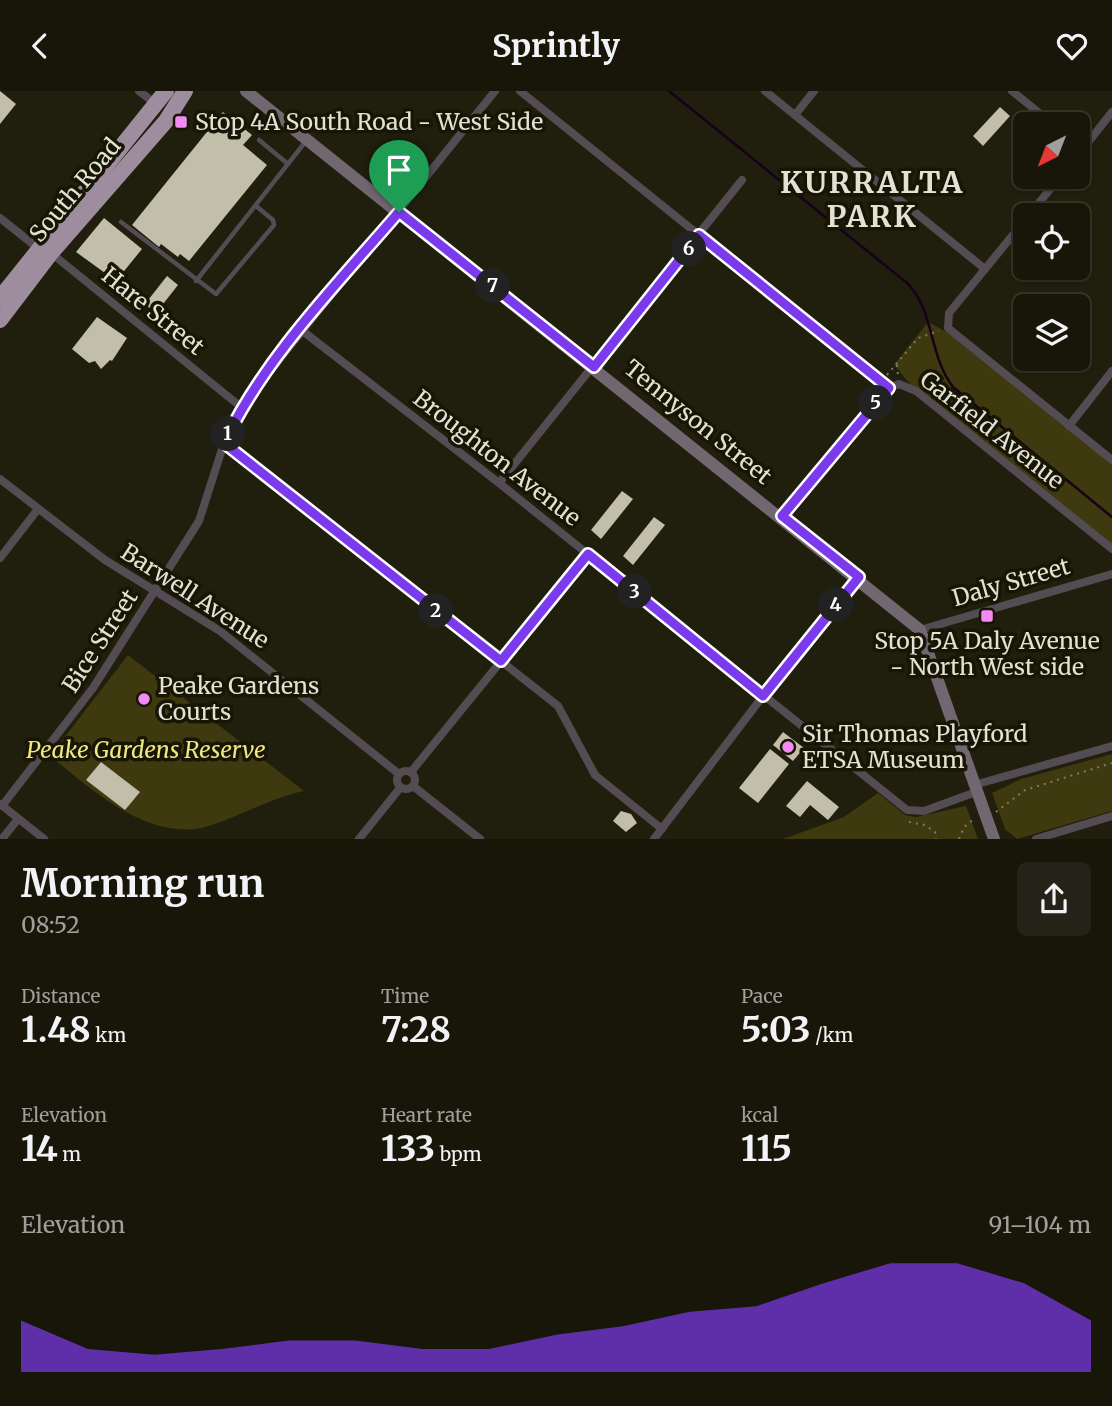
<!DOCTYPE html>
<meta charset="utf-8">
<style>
body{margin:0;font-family:Merriweather,serif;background:#252317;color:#f1f3f6;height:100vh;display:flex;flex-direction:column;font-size:26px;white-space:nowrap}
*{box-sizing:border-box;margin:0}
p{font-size:23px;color:#9f9f9c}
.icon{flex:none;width:38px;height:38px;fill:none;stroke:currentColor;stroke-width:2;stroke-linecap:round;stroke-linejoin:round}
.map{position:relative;height:748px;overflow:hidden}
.side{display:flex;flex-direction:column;background:#181609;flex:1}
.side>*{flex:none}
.needle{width:46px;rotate:222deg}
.fabs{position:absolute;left:1013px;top:21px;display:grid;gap:14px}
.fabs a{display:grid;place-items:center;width:77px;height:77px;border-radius:10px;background:#181609;box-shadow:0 2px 5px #0004,0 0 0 2px #36352a;font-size:35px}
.pin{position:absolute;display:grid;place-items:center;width:60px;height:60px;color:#fff;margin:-72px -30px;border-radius:50% 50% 50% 0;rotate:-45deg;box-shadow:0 0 7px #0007}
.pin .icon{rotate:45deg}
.km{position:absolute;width:35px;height:35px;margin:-18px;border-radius:50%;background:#222;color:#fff;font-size:19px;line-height:35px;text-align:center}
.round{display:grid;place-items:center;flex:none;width:74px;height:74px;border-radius:10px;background:#252317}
.overview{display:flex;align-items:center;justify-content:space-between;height:119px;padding:0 21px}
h1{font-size:38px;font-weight:700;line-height:52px}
.metrics{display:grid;grid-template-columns:repeat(3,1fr);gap:10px;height:119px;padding:7px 21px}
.metrics div{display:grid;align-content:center}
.metrics b{font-size:35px;font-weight:700}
.metrics small{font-size:19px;font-weight:400}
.metrics p{font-size:19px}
.chart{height:196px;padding:14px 21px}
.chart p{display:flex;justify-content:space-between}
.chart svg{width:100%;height:126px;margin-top:7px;fill:#7c3aed;opacity:.7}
header{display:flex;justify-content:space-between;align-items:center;height:91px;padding:0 21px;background:#181609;font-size:32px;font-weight:700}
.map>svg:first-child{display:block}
.green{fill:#3e390f}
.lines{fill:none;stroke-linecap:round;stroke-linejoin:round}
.stream{stroke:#170019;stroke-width:2.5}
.building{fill:#c1bfa9}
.path{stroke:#7d7b6c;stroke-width:2;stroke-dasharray:2 5;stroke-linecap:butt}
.lane{stroke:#534c53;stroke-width:4.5}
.street{stroke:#534c53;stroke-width:8}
.secondary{stroke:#716771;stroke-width:12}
.highway{stroke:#9e8d9e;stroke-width:16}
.route-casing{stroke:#fff;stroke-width:14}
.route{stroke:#7c3aed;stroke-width:9}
.poi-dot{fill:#f28af3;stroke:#171504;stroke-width:2.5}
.labels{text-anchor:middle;stroke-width:7;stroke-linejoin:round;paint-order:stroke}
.poi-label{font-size:23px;fill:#e2e1d5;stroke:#171504;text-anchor:start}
.street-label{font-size:23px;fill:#e2e1d5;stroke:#171504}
.park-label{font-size:23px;font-style:italic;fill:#f3e780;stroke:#171504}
.district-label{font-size:30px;font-weight:bold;letter-spacing:2px;fill:#e2e1d5;stroke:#171504}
</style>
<header><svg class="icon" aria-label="back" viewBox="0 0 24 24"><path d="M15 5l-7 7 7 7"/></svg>Sprintly<svg class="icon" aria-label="heart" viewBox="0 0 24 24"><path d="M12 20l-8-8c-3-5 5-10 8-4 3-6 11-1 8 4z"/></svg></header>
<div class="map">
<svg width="1112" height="748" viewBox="0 0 1112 748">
<rect width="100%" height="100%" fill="#201e0c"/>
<!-- green -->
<g class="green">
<path d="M928 231 954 245 1112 370V458L916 300 894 274Z"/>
<path d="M128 564 304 700C267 708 236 728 202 737 145 748 91 698 50 665Z"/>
<path d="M1112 663V720L1017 748 1005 738 992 702 1021 688Z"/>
<path d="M878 702 905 724 916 726 966 715 978 748H783L844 726Z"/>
</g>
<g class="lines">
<!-- stream -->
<path class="stream" d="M669 0 907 192C935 220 928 263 953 296L1112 426"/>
</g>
<!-- building -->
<g class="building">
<path d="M0 0 16 13 0 33Z"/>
<path d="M1000 16 1010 25 983 55 973 45Z"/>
<path d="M223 21 252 44 243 54 267 74 189 170 180 163 178 166 161 153 159 156 132 134Z"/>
<path d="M104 127 142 158 116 190 76 161Z"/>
<path d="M167 185 178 194 156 222 145 213Z"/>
<path d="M97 226 127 247 112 270 110 269 101 278 95 270 89 272 72 258Z"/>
<path d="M622 400 633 408 601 448 591 439Z"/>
<path d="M654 426 665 434 633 474 623 465Z"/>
<path d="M783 641 804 657 793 670 773 654Z"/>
<path d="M770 658 789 673 758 712 739 697Z"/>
<path d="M101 671 140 701 125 719 86 689Z"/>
<path d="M807 690 839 716 828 729 810 714 800 726 786 715Z"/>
<path d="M621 720 631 723 637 732 626 741 613 730Z"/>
</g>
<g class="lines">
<!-- path -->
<g class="path">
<path d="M897 274 898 286"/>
<path d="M887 284 918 247 939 240"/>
<path d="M996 721 1025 699 1112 672"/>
<path d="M909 731 925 734 935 741 936 748"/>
<path d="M959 748 964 736 974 728"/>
</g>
<!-- lane -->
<g class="lane">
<path d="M259 49 288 73"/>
<path d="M121 131 216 203 274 134 273 129 256 115"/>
<path d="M196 190 306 50"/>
</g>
<!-- street -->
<g class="street">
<path d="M139 0 156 13"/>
<path d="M520 0 889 297"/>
<path d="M765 0 985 178"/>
<path d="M1012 0 1053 33"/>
<path d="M795 24 814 0"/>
<path d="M1078 64 1112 21"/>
<path d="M1029 124 1060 86"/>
<path d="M0 127 39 158 51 162 241 316"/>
<path d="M1026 128 949 222 948 237 1112 369"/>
<path d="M300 238 499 392 907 719 924 720 976 701"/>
<path d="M1069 335 1112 280"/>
<path d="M224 352 558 615 595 684 662 738"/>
<path d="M0 388 105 469 220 540 399 683"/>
<path d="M499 392 742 89"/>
<path d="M782 425 889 297 899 293 916 300 1112 458"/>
<path d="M0 467 38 418"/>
<path d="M920 539 1112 483"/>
<circle cx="406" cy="689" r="9"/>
<path d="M411 681 588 463"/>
<path d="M974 694 1112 655"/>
<path d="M413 695 480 748"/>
<path d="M0 713 44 748"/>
<path d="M2 715 93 597 199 430 224 352 241 316 495 0"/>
<path d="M2 748 18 728"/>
<path d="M359 748 400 697"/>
<path d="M654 748 763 605 859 487"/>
<path d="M1036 748 1112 725"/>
</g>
<!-- secondary -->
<path class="secondary" d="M246 0 920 539 994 748"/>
<!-- highway -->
<g class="highway">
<path d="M0 207 166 0"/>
<path d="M0 229 51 162 166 30 185 0"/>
</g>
</g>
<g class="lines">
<defs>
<path id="route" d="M399 121 594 276 699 144 889 297 782 425 859 486 763 605 588 463 501 570 224 352C265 266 337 193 399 121Z"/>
</defs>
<!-- route casing -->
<use href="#route" class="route-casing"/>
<!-- route -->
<use href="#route" class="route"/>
</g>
<!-- markers -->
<g class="poi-dot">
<rect x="174" y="24" width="14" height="14" rx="3.5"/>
<rect x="980" y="518" width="14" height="14" rx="3.5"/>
<circle cx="144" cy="608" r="7"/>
<circle cx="788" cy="656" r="7"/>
</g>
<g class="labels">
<!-- poi labels -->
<g class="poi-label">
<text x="195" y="39">Stop 4A South Road - West Side</text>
<text x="987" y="558" text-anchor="middle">Stop 5A Daly Avenue<tspan x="987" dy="26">- North West side</tspan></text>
<text x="158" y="603">Peake Gardens<tspan x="158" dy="26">Courts</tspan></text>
<text x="802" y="651">Sir Thomas Playford<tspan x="802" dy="26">ETSA Museum</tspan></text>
</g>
<!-- street labels -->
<g class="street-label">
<text transform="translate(75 99) rotate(-50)" y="8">South Road</text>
<text transform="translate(153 220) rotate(39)" y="8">Hare Street</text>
<text transform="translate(698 331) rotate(39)" y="8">Tennyson Street</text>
<text transform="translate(992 339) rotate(38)" y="8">Garfield Avenue</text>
<text transform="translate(497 367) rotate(38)" y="8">Broughton Avenue</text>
<text transform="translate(1011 491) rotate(-16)" y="8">Daly Street</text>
<text transform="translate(195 505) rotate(33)" y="8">Barwell Avenue</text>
<text transform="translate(100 550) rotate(-57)" y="8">Bice Street</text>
</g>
<!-- park labels -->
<g class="park-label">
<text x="146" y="667">Peake Gardens Reserve</text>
</g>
<!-- district labels -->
<g class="district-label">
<text x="872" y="102">KURRALTA<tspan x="872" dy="34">PARK</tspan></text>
</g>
</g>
</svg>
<div class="fabs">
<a><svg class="needle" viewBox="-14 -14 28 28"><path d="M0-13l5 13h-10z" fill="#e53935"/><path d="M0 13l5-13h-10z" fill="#9f9f9c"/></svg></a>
<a><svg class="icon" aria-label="locate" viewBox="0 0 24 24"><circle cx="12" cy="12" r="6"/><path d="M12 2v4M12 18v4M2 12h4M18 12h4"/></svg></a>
<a><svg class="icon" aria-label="layers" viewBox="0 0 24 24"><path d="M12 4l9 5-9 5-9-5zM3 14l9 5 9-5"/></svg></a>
</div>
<div class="pin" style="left:399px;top:121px;background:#1e9e55"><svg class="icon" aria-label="arrive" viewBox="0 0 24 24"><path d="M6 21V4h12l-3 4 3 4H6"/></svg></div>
<b class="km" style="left:228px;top:343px">1</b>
<b class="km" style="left:436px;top:520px">2</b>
<b class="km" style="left:635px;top:501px">3</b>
<b class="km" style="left:836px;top:514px">4</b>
<b class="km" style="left:876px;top:312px">5</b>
<b class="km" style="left:689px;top:158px">6</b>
<b class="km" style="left:493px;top:195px">7</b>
</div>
<section class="side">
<div class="overview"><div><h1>Morning run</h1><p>08:52</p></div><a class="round"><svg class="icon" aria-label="share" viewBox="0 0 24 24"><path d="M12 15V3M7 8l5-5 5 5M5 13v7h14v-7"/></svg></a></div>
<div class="metrics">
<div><p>Distance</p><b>1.48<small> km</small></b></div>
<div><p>Time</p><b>7:28</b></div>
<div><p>Pace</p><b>5:03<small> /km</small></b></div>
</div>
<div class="metrics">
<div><p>Elevation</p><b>14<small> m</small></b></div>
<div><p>Heart rate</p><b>133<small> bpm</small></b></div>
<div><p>kcal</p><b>115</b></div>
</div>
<div class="chart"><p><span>Elevation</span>91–104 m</p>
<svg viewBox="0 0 160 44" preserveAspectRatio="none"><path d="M0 44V26L10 36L20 38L30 36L40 33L50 33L60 36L70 36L80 31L90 28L100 23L110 21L120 13L130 6L140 6L150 13L160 26V44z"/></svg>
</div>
</section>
